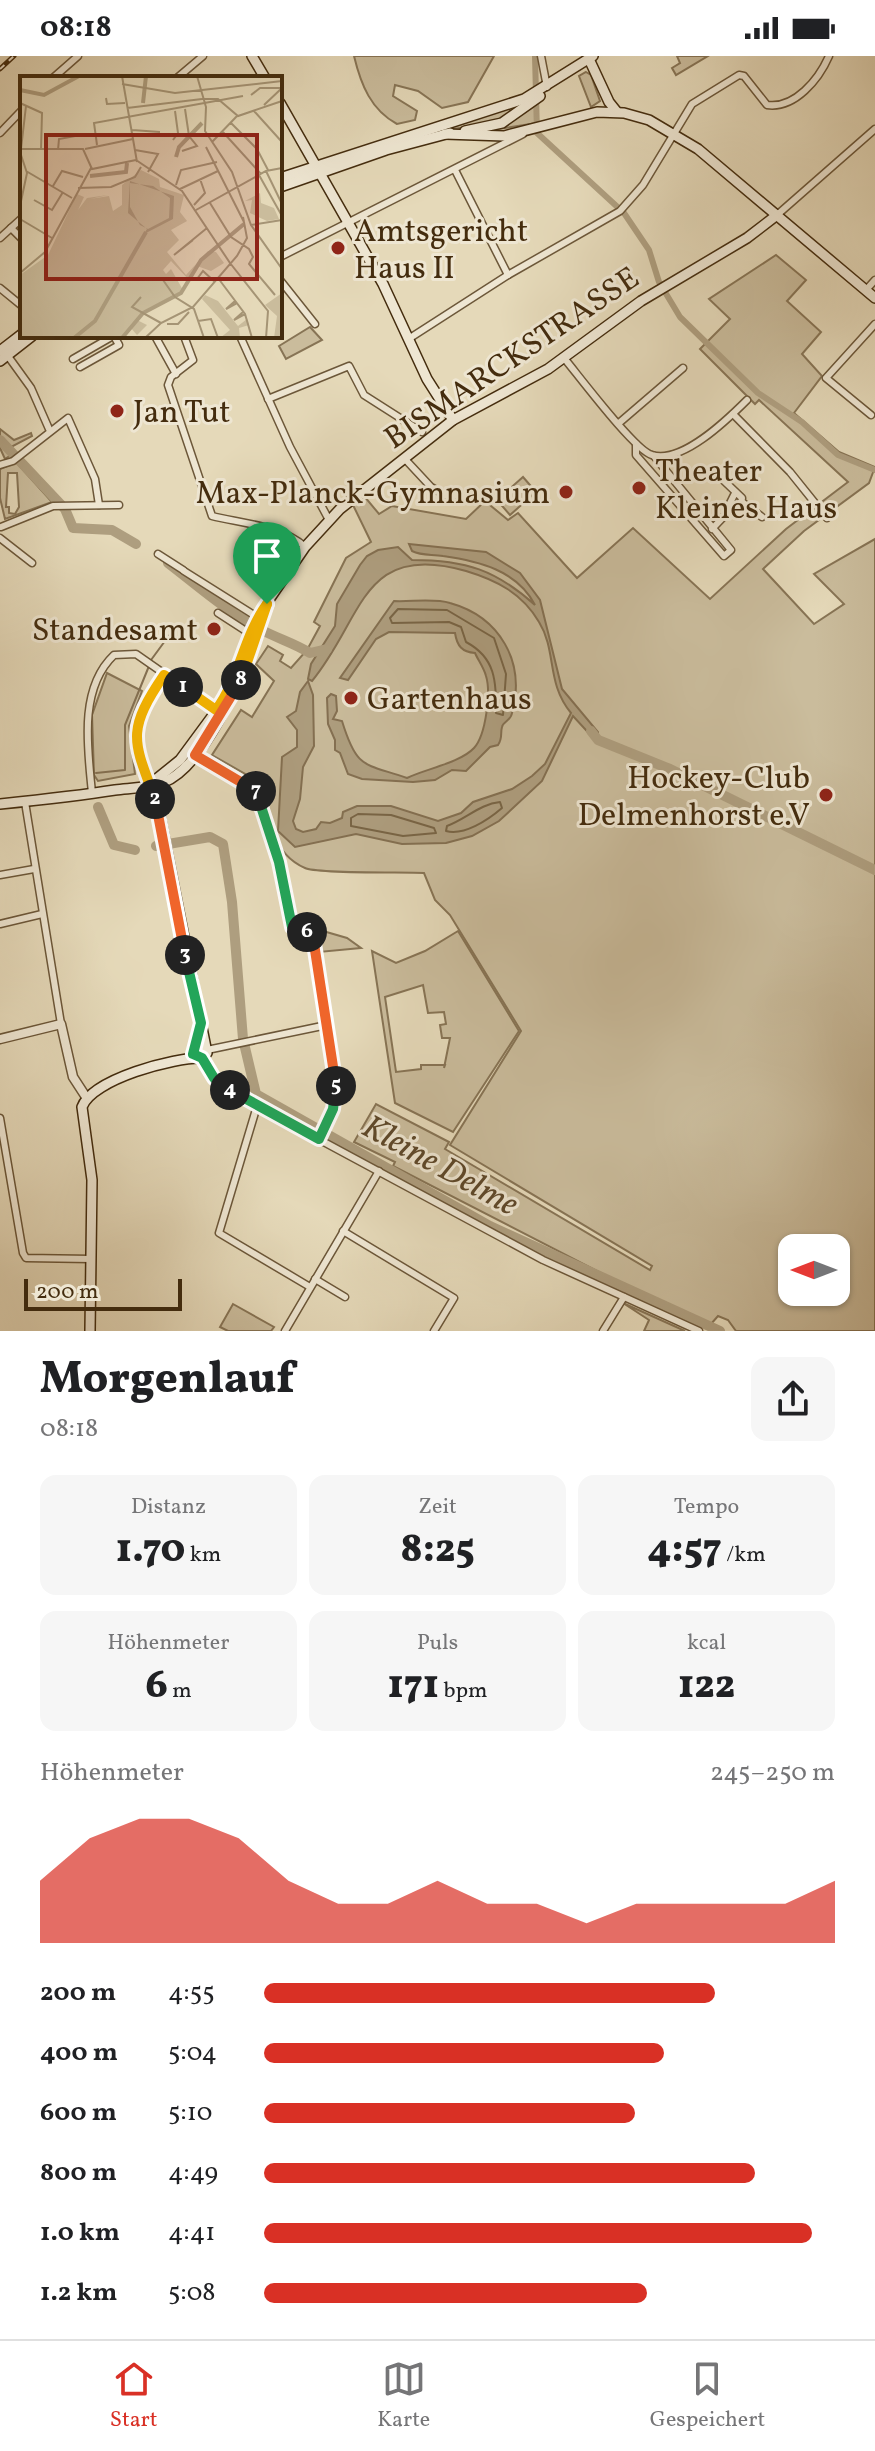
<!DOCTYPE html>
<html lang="de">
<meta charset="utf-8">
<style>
body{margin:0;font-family:Vollkorn,serif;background:#f6f6f6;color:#202124;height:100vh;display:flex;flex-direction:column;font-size:30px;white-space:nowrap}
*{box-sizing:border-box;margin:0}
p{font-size:26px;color:#757577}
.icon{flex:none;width:44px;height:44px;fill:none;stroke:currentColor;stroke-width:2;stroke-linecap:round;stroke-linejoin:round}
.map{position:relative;height:1275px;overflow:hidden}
.sheet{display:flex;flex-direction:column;background:#fff;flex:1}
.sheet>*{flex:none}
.needle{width:52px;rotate:270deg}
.tools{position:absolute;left:778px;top:1178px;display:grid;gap:16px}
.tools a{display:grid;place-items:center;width:72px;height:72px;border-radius:16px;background:#fff;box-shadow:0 2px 6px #0004;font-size:40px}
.scale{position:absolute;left:24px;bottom:20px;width:158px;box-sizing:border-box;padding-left:8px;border:4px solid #442c0e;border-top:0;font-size:22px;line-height:28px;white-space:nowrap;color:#442c0e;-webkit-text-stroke:6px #eee6d2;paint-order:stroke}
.pin{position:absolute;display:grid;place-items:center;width:68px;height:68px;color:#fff;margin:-82px -34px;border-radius:50% 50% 50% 0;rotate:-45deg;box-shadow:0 0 8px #0007}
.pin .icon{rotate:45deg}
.km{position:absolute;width:40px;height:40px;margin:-20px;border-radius:50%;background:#222;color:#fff;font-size:22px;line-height:40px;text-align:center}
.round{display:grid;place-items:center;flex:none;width:84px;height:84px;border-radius:16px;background:#f6f6f6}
.head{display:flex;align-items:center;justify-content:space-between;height:136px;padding:0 40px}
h1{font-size:44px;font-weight:800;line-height:60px}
.metrics{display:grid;grid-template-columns:repeat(3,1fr);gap:12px;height:136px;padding:8px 40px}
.metrics div{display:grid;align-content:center;border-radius:16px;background:#f6f6f6;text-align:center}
.metrics b{font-size:40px;font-weight:800}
.metrics small{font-size:22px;font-weight:400}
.metrics p{font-size:22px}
.chart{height:224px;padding:16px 40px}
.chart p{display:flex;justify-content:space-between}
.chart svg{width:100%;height:144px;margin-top:8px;fill:#d93025;opacity:.7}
ul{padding:0 40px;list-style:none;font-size:26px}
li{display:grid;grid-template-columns:128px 96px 1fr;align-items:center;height:60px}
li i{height:20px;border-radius:10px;background:#d93025}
.status{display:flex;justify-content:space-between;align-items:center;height:56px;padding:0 40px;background:#fff;direction:ltr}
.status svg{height:22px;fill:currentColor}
.tab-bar{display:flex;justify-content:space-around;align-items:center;height:112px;border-top:2px solid #e0e0e0;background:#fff;font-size:22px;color:#757577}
.tab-bar a{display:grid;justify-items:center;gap:4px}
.tab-bar .active{color:#d93025}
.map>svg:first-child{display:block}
.green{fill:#cabc9c;stroke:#877455;stroke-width:2;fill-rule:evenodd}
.water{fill:#ae9e7f;stroke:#847052;stroke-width:2}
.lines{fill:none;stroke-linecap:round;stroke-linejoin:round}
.shore{stroke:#796546;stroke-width:2}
.stream{stroke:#847052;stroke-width:2}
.canal{stroke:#ae9e7f;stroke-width:6}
.river{stroke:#ae9e7f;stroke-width:10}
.minor-casing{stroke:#6c5739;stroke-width:9}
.tertiary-casing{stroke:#6c5739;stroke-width:11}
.secondary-casing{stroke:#442c0e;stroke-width:12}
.minor{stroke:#eee6d2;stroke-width:6}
.tertiary{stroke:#eee6d2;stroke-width:8}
.secondary{stroke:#eee6d2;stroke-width:9}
.rail-casing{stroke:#442c0e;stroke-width:5}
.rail{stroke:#eee6d2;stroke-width:2;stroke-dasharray:6;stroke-linecap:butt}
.split-1-casing{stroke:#fff;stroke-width:16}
.split-2-casing{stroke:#fff;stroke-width:16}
.split-3-casing{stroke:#fff;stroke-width:16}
.split-4-casing{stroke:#fff;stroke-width:16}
.split-5-casing{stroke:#fff;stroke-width:16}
.split-6-casing{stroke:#fff;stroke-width:16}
.split-7-casing{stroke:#fff;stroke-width:16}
.split-8-casing{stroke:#fff;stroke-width:16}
.split-9-casing{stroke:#fff;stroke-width:16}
.split-1{stroke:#f5b400;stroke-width:10}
.split-2{stroke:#f5b400;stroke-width:10}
.split-3{stroke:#f0652b;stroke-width:10}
.split-4{stroke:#22a559;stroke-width:10}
.split-5{stroke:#22a559;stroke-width:10}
.split-6{stroke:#f0652b;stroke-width:10}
.split-7{stroke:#22a559;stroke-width:10}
.split-8{stroke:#f0652b;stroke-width:10}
.split-9{stroke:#f5b400;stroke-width:10}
.poi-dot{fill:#8f2418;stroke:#eee6d2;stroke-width:3}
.labels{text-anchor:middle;stroke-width:6;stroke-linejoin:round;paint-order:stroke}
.poi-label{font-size:32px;fill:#442c0e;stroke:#eee6d2;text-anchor:start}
.street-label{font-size:32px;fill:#442c0e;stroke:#eee6d2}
.water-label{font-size:34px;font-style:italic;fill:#5e482a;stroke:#eee6d2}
.inset-river{fill:none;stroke:#ae9e7f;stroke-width:4}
.inset-road{fill:none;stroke:#a59475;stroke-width:2}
.view{fill:#8f2418;fill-opacity:0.15;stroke:#8f2418;stroke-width:4}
.inset-edge{fill:none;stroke:#442c0e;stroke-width:4}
</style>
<div class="status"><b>08:18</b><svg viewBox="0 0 49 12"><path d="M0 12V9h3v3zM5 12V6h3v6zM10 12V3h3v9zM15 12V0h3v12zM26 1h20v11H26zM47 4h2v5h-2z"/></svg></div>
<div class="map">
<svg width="875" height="1275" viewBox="0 0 875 1275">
<rect width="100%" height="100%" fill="#e5d9b9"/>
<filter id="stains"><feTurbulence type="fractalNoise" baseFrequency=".0025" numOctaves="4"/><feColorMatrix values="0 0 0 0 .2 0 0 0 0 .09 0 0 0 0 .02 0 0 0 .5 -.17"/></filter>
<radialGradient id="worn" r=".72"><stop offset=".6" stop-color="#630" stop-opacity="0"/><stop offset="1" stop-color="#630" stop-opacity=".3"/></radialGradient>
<!-- green -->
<g class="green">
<path d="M354 0H494L468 46 442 52 418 35 395 29 393 40 417 55 415 64 397 68C371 54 361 29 354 0Z"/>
<path d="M677 0H708L676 19 672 12 680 7Z"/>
<path d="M586 16 591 19 600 45 591 51 579 20Z"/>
<path d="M537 49V67L472 77Z"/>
<path d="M509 52 511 57 494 66 448 74 355 99Z"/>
<path d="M776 199 806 224 787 245 821 276 802 298 822 320 794 357 839 396 875 411 869 427 804 475 763 513 814 568 844 548 814 518 875 483V1275H736L728 1264 718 1260 711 1268 634 1234 393 1110 395 1106 354 1086 376 1048 449 1086 445 1093 650 1214 652 1210 450 1089 521 975 450 859 435 844 424 817C404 816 316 818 305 812 272 798 265 758 261 727L212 699 241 654 252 661 274 625 256 608 268 590 283 599 280 605 291 612 307 594 320 570 314 566 346 502 371 486 353 449 365 441 379 458 392 450 466 463 485 445 508 464 518 457 577 522 633 472 710 543 786 473 848 426 759 344 755 348 700 293 730 263 709 243ZM792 1192H836V1236H792Z"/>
<path d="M310 271 322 284 286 303 279 290Z"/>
<path d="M0 373 14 384 31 377 32 380 7 393 11 399 5 403 0 392Z"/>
<path d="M16 406 52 446 5 463 0 442V413ZM8 417H17L19 451 15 458 9 457V451H6Z"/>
<path d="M523 421 536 436 510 459 497 444Z"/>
<path d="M107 617 142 635 129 670 135 718 98 725 94 719 92 659Z"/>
<path d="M323 875 347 882 361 892 319 896 317 883Z"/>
<path d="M458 875 519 975 453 1076 395 1047 372 895 396 907 425 895ZM423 929 428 957 444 956 446 968 440 969 442 982H450L444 1012 445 1009H421V1013L396 1016 385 941Z"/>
<path d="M623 1247 685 1275H644L649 1264Z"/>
<path d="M233 1248 274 1271 271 1275H228L220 1271Z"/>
</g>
<!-- water -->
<g class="water">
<path d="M409 488 486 496 520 517 540 544 562 633 598 676V684L596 685 573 660 542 725 499 765 472 780 446 787 402 788 356 778 295 791 278 775 282 701 297 691V674L287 661 296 655 300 636 308 625 313 639 314 690 303 711 300 743 293 765 296 773 303 776 316 773 321 766 330 767 342 762 343 756 357 750H391L438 765 461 757 473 746 512 733 532 720 545 708 571 657C546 627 557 595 539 566 522 537 496 524 466 515 361 485 364 562 312 625L308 623 311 608 335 570 337 548 360 509 367 500 378 494 398 491 412 504C466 504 496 514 535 549 517 514 478 505 443 500 432 498 422 500 412 495Z"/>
<path d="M394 545C411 546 434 542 450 547 500 561 526 606 512 657 511 665 503 665 502 671 500 678 503 682 498 689L490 691 466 715 452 714 435 724 413 726 362 723 348 718 340 697 335 694V684L328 668 327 642 331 638 336 640 337 655 333 663 342 665C357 714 364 707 407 722 425 713 460 707 474 692 486 679 491 636 486 620 484 612 478 604 475 597 462 596 457 590 455 577L389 576 376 583 348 624 340 622Z"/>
</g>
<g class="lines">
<!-- shore -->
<g class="shore">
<path d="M398 553 447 554 494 582 506 618 503 659 496 657C496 625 496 602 466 586L461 571 449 566 392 567 390 562Z"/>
<path d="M500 746 502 752C488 764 464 780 446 775L447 770C466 763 480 748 500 746Z"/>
<path d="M358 758 391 759 434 772 436 777 403 780 351 770V762Z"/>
</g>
<!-- stream -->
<g class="stream">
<path d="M151 604 176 570"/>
<path d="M96 717 125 714V669L149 610"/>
</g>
<!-- canal -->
<path class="canal" d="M535 0 537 77 624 157 649 194 659 226 680 261 758 337 802 366 838 399 875 414"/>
<!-- river -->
<g class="river">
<path d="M0 384 65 453 73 472 112 474 136 488"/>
<path d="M168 507C198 530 226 555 260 573 276 582 294 587 310 597L327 593"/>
<path d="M591 675 598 684 670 713 875 814"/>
<path d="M98 751 114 789 135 794"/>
<path d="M156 790 210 781 223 788 232 846 243 983 256 1038 490 1170 720 1275"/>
</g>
<defs>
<g id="minor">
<path d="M541 0 547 31"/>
<path d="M53 22 78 0"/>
<path d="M177 22 203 0"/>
<path d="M0 77 22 54"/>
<path d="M455 114 508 219"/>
<path d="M777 159 875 73"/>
<path d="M11 172 22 183"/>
<path d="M0 182 22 162"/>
<path d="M280 201 523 78"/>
<path d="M280 224 315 268"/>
<path d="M0 232 22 250"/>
<path d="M866 234 875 224"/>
<path d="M155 280 176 318"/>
<path d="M184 280 193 304 171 321 168 329 212 460C240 467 283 470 305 491"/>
<path d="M240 280 290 391 329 464"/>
<path d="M410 282 508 219 620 155 643 129 692 48 739 19 744 20 767 49C795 53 819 23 829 0"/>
<path d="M5 296 31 332 49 373"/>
<path d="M564 302C579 320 635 395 652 399 682 408 727 364 747 344"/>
<path d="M73 303 113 280"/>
<path d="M80 311 119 289 114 280"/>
<path d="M268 343 349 310 364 339 422 376"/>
<path d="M733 358 790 416 827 462"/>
<path d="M871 359 826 322 875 268"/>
<path d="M619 367 683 312"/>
<path d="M636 388V399L724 500 731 494 654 400"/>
<path d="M404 402 431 431 450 442 456 439 451 435 444 437"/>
<path d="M0 409 13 405 68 362 95 423 99 449"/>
<path d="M720 421 742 442 741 448 736 451 730 447 734 439"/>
<path d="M742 446 762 461"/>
<path d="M1 471 53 450 119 449"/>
<path d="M712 473 733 451"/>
<path d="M0 482 32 507"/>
<path d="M158 498 183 514"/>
<path d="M184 515 257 561"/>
<path d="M218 557 252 579"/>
<path d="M195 699 256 734 279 806 292 871 299 870 313 881 337 1035 333 1053 319 1083"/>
<path d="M149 729C123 690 141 653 164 619"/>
<path d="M92 737C88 694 78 633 114 599L136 598 219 656"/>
<path d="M25 746 61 968"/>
<path d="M0 819 34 813"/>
<path d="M0 868 42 858"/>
<path d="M207 994 327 969"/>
<path d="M202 1002 214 1022 257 1050 543 1204 699 1275"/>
<path d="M257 1050 219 1177 310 1231"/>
<path d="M0 1062 23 1197 26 1202 91 1203"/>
<path d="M343 1175 454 1242 434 1275"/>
<path d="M315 1223 345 1241"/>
<path d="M285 1275 379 1115"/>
<path d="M603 1275 624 1241"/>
</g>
<path id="tertiary" d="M0 983 61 968 73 1021 86 1041"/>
<g id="secondary">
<path d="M252 0 265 22"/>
<path d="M589 3 609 46 617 56"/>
<path d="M280 47 383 228 427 323 453 364"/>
<path d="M465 75 502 67 540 40"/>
<path d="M445 78 504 80 597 56 624 57 649 64 698 93 875 242"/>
<path d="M280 122 524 43 593 0"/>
<path d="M280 131 386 94 450 77"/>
<path d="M0 295 22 278"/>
<path d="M0 305 32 280"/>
<path d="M149 729 180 704 225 643 257 561 305 491 340 453 453 364 548 313 641 245 747 182 777 159"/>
<path d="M0 748C39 744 77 740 115 734 131 732 149 732 164 726 203 711 242 622 253 584"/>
<path d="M90 1275 92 1124 82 1051C92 1023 175 1001 202 1002L207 997 158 750 149 729"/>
</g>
</defs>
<!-- minor casing -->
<use href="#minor" class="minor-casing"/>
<!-- tertiary casing -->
<use href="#tertiary" class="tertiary-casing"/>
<!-- secondary casing -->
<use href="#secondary" class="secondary-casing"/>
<!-- minor -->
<use href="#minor" class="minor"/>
<!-- tertiary -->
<use href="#tertiary" class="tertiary"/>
<!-- secondary -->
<use href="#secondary" class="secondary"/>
<defs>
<path id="rail" d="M0 13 14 0"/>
</defs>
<!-- rail casing -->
<use href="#rail" class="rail-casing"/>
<!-- rail -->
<use href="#rail" class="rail"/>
</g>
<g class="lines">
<defs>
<path id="split-1" d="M183 631 216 654C240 622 243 581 267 548"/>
<path id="split-2" d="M155 743C133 684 126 675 164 619L183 631"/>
<path id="split-3" d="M155 743 185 899"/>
<path id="split-4" d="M185 899 201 967 193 998 202 1002 214 1022 230 1034"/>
<path id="split-5" d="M230 1034 319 1083 333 1053 336 1030"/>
<path id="split-6" d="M307 876 313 881 336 1030"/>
<path id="split-7" d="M256 735 279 806 292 871 307 876"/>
<path id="split-8" d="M241 624 195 699 256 735"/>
<path id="split-9" d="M241 624 267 548"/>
</defs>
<!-- split-1 casing -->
<use href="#split-1" class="split-1-casing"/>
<!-- split-2 casing -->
<use href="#split-2" class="split-2-casing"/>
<!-- split-3 casing -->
<use href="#split-3" class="split-3-casing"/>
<!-- split-4 casing -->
<use href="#split-4" class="split-4-casing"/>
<!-- split-5 casing -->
<use href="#split-5" class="split-5-casing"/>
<!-- split-6 casing -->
<use href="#split-6" class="split-6-casing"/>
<!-- split-7 casing -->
<use href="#split-7" class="split-7-casing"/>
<!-- split-8 casing -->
<use href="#split-8" class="split-8-casing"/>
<!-- split-9 casing -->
<use href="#split-9" class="split-9-casing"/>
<!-- split-1 -->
<use href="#split-1" class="split-1"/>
<!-- split-2 -->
<use href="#split-2" class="split-2"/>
<!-- split-3 -->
<use href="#split-3" class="split-3"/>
<!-- split-4 -->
<use href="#split-4" class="split-4"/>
<!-- split-5 -->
<use href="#split-5" class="split-5"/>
<!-- split-6 -->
<use href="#split-6" class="split-6"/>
<!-- split-7 -->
<use href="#split-7" class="split-7"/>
<!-- split-8 -->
<use href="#split-8" class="split-8"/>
<!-- split-9 -->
<use href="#split-9" class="split-9"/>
</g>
<!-- markers -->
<g class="poi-dot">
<circle cx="338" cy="192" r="8"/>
<circle cx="117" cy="355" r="8"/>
<circle cx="639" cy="432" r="8"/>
<circle cx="566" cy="436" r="8"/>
<circle cx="214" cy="573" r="8"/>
<circle cx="351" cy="642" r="8"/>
<circle cx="826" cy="739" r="8"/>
</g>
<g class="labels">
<!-- poi labels -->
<g class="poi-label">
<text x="354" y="185">Amtsgericht<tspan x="354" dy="37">Haus II</tspan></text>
<text x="133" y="366">Jan Tut</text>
<text x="655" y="425">Theater<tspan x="655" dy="37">Kleines Haus</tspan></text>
<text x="550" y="447" text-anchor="end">Max-Planck-Gymnasium</text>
<text x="198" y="584" text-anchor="end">Standesamt</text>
<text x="367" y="653">Gartenhaus</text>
<text x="810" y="732" text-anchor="end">Hockey-Club<tspan x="810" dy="37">Delmenhorst e.V</tspan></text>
</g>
<!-- street labels -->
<g class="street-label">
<text transform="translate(511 301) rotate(-34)" y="11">BISMARCKSTRASSE</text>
</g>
<!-- water labels -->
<g class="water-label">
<text transform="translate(441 1108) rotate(29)" y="12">Kleine Delme</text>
</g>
</g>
<!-- overview -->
<g transform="translate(20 20)">
<rect width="262" height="262" fill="#e5d9b9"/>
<path d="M121 94 139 103 140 111 164 119 160 136 167 145 151 154 159 164 147 176 166 199 188 175 196 176 204 187 191 195 177 190 169 204 151 185 143 194 146 198 151 193 163 214 123 237 117 244 127 249 117 259 110 251 100 262H0V199L28 179 57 118 64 121 58 134 67 122 88 119 70 123 89 120 93 135 102 129V109ZM240 117 241 127 254 132 259 143 247 145 230 137 232 124 225 125ZM262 217V262H254L257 240 245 229ZM185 219 198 225 218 250 227 243 229 249 219 252 220 262H200L210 254 182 223Z" fill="#cabc9c"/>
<path d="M110 105 154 120 153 143 124 158 127 153 108 137ZM110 107 133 110 150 122 149 142 128 153 120 149 110 131Z" fill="#ae9e7f" fill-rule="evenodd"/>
<path class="inset-river" d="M0 14 24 19 59 0M123 27 126 0M156 81 159 71 182 47M70 100 106 96 107 87M54 262 75 245 126 156M102 262 123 237 161 217 181 184 224 148"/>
<path class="inset-road" d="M102 0 117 86M177 0 186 31 185 55 212 96 231 149 262 193M102 8 155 17 262 5M231 19 240 12H262M86 22 87 28 105 27M182 23H198L218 40 262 25M0 27 22 37 21 74M244 29 262 12M107 32 182 23M234 35 262 66M210 46 237 73 248 94M112 54 140 56M202 55 241 98M153 64 158 57 155 35M192 66 217 40M77 69 74 47 223 20M186 71 224 146M0 73H63L72 93 116 84M1 73 6 30M65 73 113 63M38 74 39 63 66 58M115 74 138 78 128 96M162 75 177 70 169 60 165 33M0 76 7 97 0 130M116 84 162 115 210 187M6 95 52 122M246 95 262 128M239 99 262 140M156 109 161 94 197 86M33 110 42 95 63 101M58 112 91 111 115 101 121 91M160 113 198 95M14 124 32 134 43 116M190 127 211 161 229 173 233 181 229 188 255 219M174 129 185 117 180 103M176 134 246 95 262 92M0 143 32 162M231 149 262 144M173 164 154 179 187 152M210 187 248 235 246 262M0 197 25 176 71 92M198 202 225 238 232 262M177 203 183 195 195 206M143 204 155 221 174 233 184 262M121 221 112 231 141 247M215 225 206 233 217 227M223 236 214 244 225 238M178 245 191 243 198 262M147 248H158L169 236M125 262 141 247 173 231 217 180 227 162 223 141"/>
<path class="view" d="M26 59H237V203H26Z"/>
<rect width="262" height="262" class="inset-edge"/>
</g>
<rect width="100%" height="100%" filter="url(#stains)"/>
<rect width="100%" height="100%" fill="url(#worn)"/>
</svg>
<div class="tools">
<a><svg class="needle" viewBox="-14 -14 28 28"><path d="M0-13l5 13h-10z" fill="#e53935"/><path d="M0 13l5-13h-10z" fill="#757577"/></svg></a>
</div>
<div class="scale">200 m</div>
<div class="pin" style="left:267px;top:548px;background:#1e9e55"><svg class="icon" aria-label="arrive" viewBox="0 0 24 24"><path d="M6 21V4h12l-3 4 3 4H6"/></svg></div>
<b class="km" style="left:183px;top:631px">1</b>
<b class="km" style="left:155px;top:743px">2</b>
<b class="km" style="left:185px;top:899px">3</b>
<b class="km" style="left:230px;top:1034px">4</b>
<b class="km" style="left:336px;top:1030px">5</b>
<b class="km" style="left:307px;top:876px">6</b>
<b class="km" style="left:256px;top:735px">7</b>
<b class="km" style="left:241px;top:624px">8</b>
</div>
<section class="sheet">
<div class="head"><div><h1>Morgenlauf</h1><p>08:18</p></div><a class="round"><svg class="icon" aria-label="share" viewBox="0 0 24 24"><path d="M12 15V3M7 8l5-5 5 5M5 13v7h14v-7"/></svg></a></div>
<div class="metrics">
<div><p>Distanz</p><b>1.70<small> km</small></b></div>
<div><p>Zeit</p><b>8:25</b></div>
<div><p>Tempo</p><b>4:57<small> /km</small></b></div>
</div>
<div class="metrics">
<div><p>Höhenmeter</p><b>6<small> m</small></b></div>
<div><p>Puls</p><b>171<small> bpm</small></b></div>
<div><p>kcal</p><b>122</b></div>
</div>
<div class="chart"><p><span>Höhenmeter</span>245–250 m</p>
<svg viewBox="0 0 160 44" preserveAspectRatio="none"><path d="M0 44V25L10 12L20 6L30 6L40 12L50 25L60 32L70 32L80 25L90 32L100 32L110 38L120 32L130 32L140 32L150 32L160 25V44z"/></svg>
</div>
<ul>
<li><b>200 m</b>4:55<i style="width:79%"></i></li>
<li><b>400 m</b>5:04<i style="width:70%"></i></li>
<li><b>600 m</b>5:10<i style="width:65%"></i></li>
<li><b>800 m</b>4:49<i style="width:86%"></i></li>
<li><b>1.0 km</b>4:41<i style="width:96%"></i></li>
<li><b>1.2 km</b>5:08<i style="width:67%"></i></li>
</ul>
</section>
<nav class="tab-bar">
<a class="active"><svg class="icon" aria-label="home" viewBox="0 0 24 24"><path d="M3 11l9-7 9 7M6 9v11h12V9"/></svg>Start</a>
<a><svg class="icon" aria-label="map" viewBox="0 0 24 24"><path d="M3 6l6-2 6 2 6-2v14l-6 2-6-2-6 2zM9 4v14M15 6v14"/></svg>Karte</a>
<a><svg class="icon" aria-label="saved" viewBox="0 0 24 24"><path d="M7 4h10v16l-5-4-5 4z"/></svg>Gespeichert</a>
</nav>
